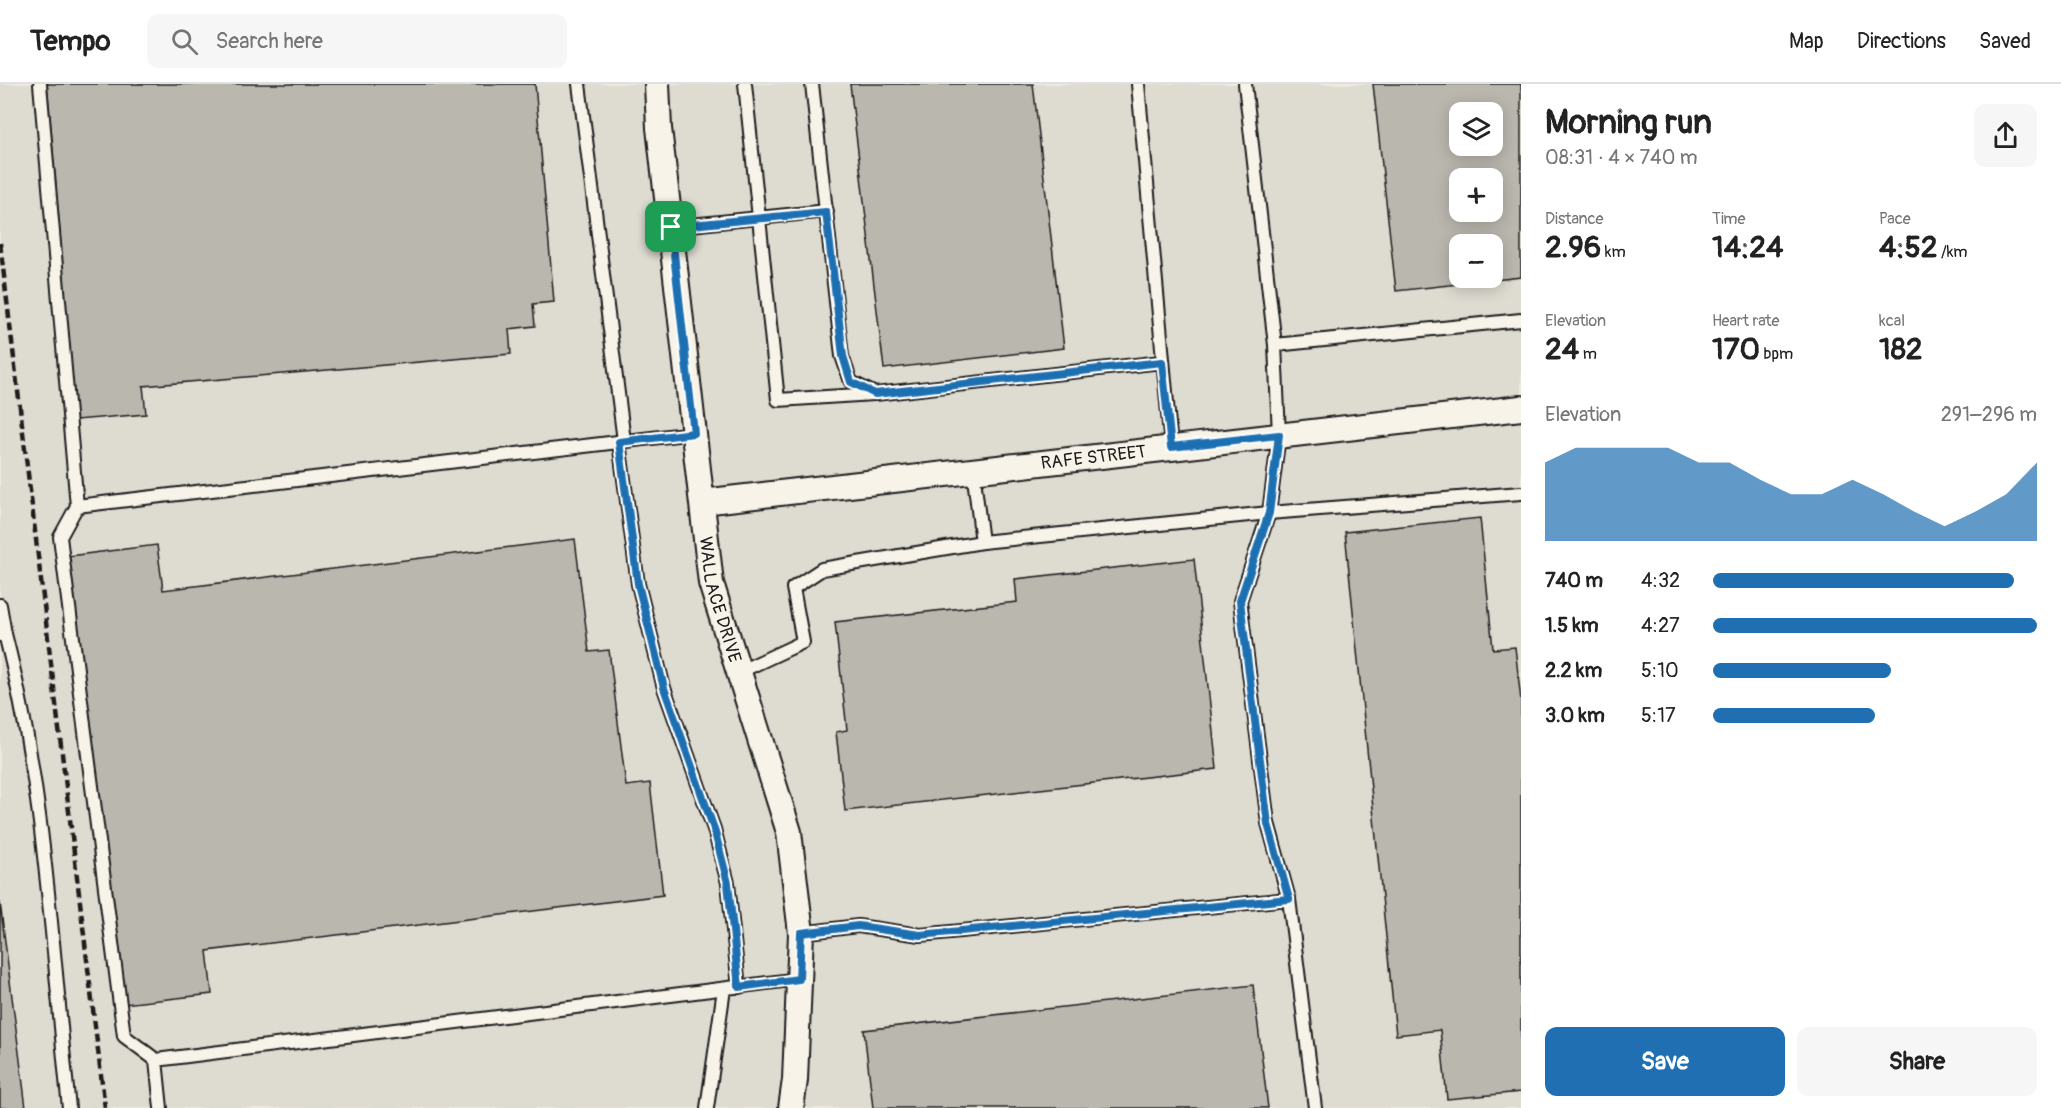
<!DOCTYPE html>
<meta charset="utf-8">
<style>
body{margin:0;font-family:Pangolin,sans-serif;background:#f6f6f6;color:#222;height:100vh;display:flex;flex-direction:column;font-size:22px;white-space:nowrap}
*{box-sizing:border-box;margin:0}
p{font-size:20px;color:#767676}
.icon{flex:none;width:33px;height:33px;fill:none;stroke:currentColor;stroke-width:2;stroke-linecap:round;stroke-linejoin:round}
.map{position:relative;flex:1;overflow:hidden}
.drawer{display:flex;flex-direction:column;background:#fff;width:540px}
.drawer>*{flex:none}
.buttons{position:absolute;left:1449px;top:18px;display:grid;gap:12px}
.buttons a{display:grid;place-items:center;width:54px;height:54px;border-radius:12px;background:#fff;box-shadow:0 3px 15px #0003;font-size:30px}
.pin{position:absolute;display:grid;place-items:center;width:51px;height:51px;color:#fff;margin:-26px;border-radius:12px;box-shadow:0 3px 9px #0006}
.round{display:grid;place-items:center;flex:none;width:63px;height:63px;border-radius:12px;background:#f6f6f6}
.head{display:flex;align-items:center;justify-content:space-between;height:102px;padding:0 24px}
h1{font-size:33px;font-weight:800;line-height:45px}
.figures{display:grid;grid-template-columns:repeat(3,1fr);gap:9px;height:102px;padding:6px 24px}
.figures div{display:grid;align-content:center}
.figures b{font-size:30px;font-weight:800}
.figures small{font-size:16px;font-weight:400}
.figures p{font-size:16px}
.chart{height:168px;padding:12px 24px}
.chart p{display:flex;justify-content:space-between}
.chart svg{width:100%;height:108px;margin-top:6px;fill:#1f6fb2;opacity:.7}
.button{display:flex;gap:12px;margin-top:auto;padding:12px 24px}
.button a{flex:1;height:69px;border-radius:12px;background:#1f6fb2;color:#fff;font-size:24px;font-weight:800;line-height:69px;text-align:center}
.button a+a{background:#f6f6f6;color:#222}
ul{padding:0 24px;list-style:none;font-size:20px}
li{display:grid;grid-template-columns:96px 72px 1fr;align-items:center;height:45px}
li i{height:15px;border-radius:8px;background:#1f6fb2}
header{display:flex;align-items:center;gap:36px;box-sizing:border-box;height:84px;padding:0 30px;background:#fff;border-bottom:2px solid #e0e0e0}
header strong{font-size:28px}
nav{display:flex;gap:33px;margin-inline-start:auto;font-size:21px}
.search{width:420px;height:54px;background:#f6f6f6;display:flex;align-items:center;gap:15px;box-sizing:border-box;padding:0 21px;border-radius:12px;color:#767676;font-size:22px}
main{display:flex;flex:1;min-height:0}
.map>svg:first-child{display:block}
.built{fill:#dedbd1;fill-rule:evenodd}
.building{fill:#bab7af;stroke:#1c1c1c;stroke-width:1.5;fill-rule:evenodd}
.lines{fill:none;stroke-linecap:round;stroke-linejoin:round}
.lane-casing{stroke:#1c1c1c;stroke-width:16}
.street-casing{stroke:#1c1c1c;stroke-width:28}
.lane{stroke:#f7f3e8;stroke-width:12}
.street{stroke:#f7f3e8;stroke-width:24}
.rail{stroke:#1c1c1c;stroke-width:4.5;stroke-dasharray:9 4.5;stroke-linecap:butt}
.route-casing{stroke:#fff;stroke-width:12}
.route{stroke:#1f6fb2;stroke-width:8}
.labels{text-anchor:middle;stroke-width:6;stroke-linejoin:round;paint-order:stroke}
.street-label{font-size:18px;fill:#1c1c1c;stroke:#f7f3e8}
</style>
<header>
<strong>Tempo</strong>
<div class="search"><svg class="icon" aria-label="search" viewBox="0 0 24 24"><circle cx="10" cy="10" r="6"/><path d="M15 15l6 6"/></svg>Search here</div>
<nav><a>Map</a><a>Directions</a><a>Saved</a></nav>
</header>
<main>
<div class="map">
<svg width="1521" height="1024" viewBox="0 0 1521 1024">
<rect width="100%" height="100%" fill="#eeeae0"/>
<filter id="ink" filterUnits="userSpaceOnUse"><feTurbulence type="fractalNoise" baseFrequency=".0167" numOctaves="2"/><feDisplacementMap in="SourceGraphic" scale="12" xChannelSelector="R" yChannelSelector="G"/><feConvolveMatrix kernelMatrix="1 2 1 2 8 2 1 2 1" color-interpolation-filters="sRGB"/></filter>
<g filter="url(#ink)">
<!-- built -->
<path class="built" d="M0 0H1521V1024H0ZM1460 28H1492V62H1460ZM1460 94H1492V128H1460ZM1460 160H1492V194H1460Z"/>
<!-- building -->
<g class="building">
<path d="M47 0H535L554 218 533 220 535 242 509 245 511 270 143 302 146 330 76 336Z"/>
<path d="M850 0H1033L1064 264 884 285Z"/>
<path d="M1373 0H1521V193L1396 207ZM1460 28H1492V62H1460ZM1460 94H1492V128H1460ZM1460 160H1492V194H1460Z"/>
<path d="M1480 434 1493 565 1515 563 1521 617V1008L1447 1015 1440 946 1396 951 1345 448Z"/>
<path d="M575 455 589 568 609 566 626 702 650 699 663 811 207 867 212 910 124 920 69 472 157 461 163 506Z"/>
<path d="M1194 475 1217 685 845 727 836 648 847 646 835 538 1017 518 1015 495Z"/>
<path d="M0 818 26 1024H0Z"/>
<path d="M1253 901 1268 1024H873L864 946Z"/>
</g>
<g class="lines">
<defs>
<g id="lane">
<path d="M40 0 77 422 694 349"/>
<path d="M579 0 624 357"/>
<path d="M745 0 778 316 874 310"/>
<path d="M812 0 842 272 851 298 875 310 1162 278"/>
<path d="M1138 0 1171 363"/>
<path d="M1245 0 1275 261 1279 351 1269 429 1240 517 1268 739 1289 815 1315 1024"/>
<path d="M671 143 827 127"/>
<path d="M1275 261 1521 236"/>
<path d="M619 358 638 500 664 604 714 745 728 799 739 903"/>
<path d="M973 386 982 458"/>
<path d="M77 422 60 453 124 952 156 976"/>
<path d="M0 521 5 550 0 551"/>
<path d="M5 550C45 704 52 866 69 1024"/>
<path d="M739 588 803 558 793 504 822 485 982 458 1269 429 1521 409"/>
<path d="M801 849 858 842 920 851 1289 815"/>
<path d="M161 1024 156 976 799 895"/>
<path d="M707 1024 724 905"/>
</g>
<g id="street">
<path id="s1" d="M657 0 659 44 711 499 789 748 801 849 795 996 791 1024"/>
<path id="s2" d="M702 418 1521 324"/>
</g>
</defs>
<!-- lane casing -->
<use href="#lane" class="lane-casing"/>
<!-- street casing -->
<use href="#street" class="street-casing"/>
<!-- lane -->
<use href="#lane" class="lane"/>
<!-- street -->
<use href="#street" class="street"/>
<!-- rail -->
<path class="rail" d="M0 159 105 1024"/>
</g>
</g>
<g class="lines" filter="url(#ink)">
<defs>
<path id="route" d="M826 128 843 272 851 298 875 310 1162 278 1171 363 1279 351 1269 429 1240 517 1268 740 1289 815 920 851 858 842 801 849 799 895 739 903 728 799 714 745 664 604 638 500 619 358 694 349 671 143Z"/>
</defs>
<!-- route casing -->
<use href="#route" class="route-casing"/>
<!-- route -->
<use href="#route" class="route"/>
</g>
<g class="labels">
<!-- street labels -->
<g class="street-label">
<text dy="6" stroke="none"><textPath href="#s2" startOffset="394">RAFE STREET</textPath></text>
<text dy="6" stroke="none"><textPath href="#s1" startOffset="520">WALLACE DRIVE</textPath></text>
</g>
</g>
</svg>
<div class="buttons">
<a><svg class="icon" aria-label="layers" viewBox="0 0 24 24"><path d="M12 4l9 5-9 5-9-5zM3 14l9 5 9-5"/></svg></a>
<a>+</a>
<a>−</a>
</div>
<div class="pin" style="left:671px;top:143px;background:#1e9e55"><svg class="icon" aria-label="arrive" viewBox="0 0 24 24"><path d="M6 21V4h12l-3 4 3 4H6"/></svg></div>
</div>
<section class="drawer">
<div class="head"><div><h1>Morning run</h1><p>08:31 · 4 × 740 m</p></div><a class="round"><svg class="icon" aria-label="share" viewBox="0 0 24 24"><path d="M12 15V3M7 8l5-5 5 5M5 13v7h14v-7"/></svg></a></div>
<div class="figures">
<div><p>Distance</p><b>2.96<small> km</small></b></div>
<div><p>Time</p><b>14:24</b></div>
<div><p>Pace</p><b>4:52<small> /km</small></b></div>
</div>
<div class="figures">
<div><p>Elevation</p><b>24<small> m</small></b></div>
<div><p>Heart rate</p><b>170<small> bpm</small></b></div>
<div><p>kcal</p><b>182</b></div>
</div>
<div class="chart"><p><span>Elevation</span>291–296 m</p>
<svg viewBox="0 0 160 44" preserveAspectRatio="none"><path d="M0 44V12L10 6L20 6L30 6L40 6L50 12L60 12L70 19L80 25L90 25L100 19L110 25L120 32L130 38L140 32L150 25L160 12V44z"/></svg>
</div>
<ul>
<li><b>740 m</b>4:32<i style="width:93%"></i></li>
<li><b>1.5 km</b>4:27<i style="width:100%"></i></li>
<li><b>2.2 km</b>5:10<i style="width:55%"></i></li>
<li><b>3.0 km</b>5:17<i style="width:50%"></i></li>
</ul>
<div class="button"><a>Save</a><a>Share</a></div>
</section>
</main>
